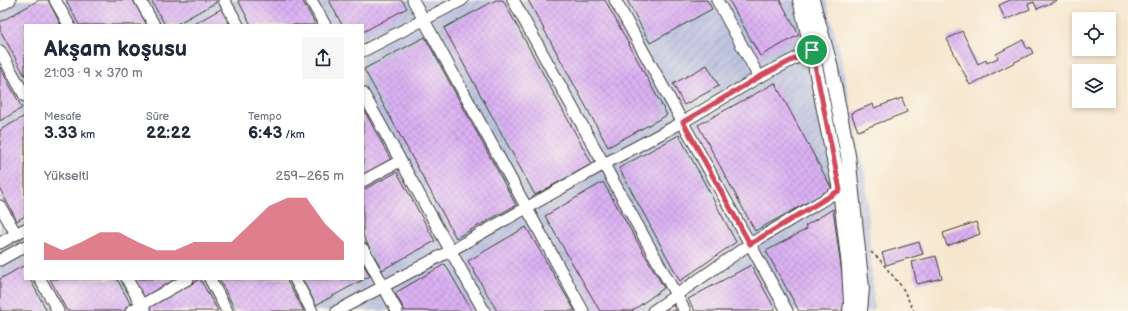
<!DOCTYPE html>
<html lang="tr">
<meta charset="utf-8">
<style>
body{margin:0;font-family:"Balsamiq Sans",sans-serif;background:#f6f6f7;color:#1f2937;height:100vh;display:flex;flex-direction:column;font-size:15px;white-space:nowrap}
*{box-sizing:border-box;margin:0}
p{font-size:13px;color:#747a83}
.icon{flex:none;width:22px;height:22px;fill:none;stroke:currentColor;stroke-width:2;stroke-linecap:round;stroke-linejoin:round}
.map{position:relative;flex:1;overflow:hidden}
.drawer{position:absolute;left:24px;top:24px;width:340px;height:256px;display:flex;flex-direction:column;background:#fff;border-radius:0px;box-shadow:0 2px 6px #0003}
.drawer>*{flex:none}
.buttons{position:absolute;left:1072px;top:12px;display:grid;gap:8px}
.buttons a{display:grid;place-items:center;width:44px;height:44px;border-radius:0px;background:#fff;box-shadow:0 2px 6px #0003;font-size:20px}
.pin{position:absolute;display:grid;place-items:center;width:34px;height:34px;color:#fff;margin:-17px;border:2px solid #fff;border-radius:50%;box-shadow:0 1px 4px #0007}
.round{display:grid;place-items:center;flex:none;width:42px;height:42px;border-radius:0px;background:#f6f6f7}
.head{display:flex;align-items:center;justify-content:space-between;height:68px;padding:0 20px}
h1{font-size:22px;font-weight:700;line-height:30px}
.figures{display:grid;grid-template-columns:repeat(3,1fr);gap:6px;height:68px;padding:4px 20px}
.figures div{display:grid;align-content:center}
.figures b{font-size:17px;font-weight:700}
.figures small{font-size:11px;font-weight:400}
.figures p{font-size:11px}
.chart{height:112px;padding:8px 20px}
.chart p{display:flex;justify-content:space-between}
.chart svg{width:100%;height:72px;margin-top:4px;fill:#d1495b;opacity:.7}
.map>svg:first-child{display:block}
.industrial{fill:url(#industrial-furrows);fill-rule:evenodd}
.building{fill:url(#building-cross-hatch)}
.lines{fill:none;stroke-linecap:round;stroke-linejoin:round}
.minor-casing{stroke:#3d3a37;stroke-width:13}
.major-casing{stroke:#3d3a37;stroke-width:16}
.path{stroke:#3d3a37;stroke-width:1.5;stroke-dasharray:3 3;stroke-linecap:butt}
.minor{stroke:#fff;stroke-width:11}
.major{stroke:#fff;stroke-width:14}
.route-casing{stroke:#fff;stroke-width:8}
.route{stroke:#d1495b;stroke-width:5}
</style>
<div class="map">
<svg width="1128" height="311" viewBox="0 0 1128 311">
<defs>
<pattern id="industrial-furrows" width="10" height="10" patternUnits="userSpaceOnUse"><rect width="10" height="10" fill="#bdc3de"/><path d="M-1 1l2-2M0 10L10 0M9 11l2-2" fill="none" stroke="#a2a7be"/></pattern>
<pattern id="building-cross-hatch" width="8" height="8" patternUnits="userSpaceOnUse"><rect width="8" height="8" fill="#dab0f2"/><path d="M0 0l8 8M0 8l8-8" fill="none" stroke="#ba97cf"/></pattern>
</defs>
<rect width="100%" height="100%" fill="#fbf7ec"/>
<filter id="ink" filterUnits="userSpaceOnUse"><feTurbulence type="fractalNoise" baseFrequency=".025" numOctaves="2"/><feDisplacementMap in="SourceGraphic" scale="8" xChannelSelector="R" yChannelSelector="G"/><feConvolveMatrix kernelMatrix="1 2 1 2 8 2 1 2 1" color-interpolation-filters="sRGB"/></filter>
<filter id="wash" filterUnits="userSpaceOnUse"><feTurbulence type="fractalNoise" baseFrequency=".012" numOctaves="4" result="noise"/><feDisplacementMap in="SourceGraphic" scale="16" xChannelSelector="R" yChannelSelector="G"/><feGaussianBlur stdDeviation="0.9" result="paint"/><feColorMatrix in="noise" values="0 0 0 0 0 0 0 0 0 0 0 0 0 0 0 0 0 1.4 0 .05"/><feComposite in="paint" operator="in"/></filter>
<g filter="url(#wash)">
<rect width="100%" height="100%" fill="#f6e6ce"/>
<!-- industrial -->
<path class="industrial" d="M0 0H826L839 48 866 181 874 305 873 311H0ZM25 25H363V279H25Z"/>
<g id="blocks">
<!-- building -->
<g class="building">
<path d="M39 0H48L61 25H25V76L0 30V22Z"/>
<path d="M66 0H133L147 25H79Z"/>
<path d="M151 0H216L217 2 175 25H165Z"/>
<path d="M238 0H302L316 25H251Z"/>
<path d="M329 0H402L407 8 363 32V25H342Z"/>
<path d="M496 0H503L592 164 535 195 444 28Z"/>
<path d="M528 0H605L667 115 608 147Z"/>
<path d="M627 0H707L712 9 650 43Z"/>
<path d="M729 0H780L799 35 760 56Z"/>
<path d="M1010 0H1058L1037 9 1034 2 1028 4 1030 9 1005 20 999 5Z"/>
<path d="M221 9 230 25H192Z"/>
<path d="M962 31 978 64 986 60 987 63 998 58 996 54 1023 40 1027 49 1030 47 1033 53 970 85 947 39Z"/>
<path d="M425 37 516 205 456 238 364 69Z"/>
<path d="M707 65 719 86 684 105 673 84Z"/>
<path d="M0 67 22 108 0 121Z"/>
<path d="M775 83 832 189 755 231 698 125Z"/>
<path d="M902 98 907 112 858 131 851 113 873 104 874 108Z"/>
<path d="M363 108 393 164 363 180Z"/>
<path d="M25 116V216L17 221 0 189V130Z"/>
<path d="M679 135 736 242 680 281 619 168Z"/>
<path d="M397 172 435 241 382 270 363 236V190Z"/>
<path d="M603 182 664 288 632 311H600L545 216Z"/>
<path d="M833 209 843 281 844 307 842 311H799L766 251 807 229 805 226Z"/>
<path d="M976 222 980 234 947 246 943 233Z"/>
<path d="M526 227 550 268 575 311H497L468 261Z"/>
<path d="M919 242 923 254 886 265 882 253Z"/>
<path d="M936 256 942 278 917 284 912 262Z"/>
<path d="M363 264 370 276 316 305 302 279H363Z"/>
<path d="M445 264 472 311H405L395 293Z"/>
<path d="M751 265 776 311H695L688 299Z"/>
<path d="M23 266 25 270V279H30L47 311H0V279Z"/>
<path d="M50 279H117L132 307 124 311H67Z"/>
<path d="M133 279H182L144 300Z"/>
<path d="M200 279 218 311H150L149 307Z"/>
<path d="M219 279H286L304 311H236Z"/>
<path d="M673 305 676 311H664Z"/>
</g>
</g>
</g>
<g filter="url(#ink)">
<use href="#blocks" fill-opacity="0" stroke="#3d3a37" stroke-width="1"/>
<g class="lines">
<defs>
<g id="minor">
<path d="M55 0 69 25"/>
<path d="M140 0 154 25"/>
<path d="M224 0 238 25"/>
<path d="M311 0 325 25"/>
<path d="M413 0 583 311"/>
<path d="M513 0 685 311"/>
<path d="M615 0 787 311"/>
<path d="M717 0 759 77"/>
<path d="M0 6 10 0"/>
<path d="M0 51 25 96"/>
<path d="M363 51 462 0"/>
<path d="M363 93 484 311"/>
<path d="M363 181 400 161"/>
<path d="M0 206 16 234"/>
<path d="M0 243 25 229"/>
<path d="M363 249 397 311"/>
<path d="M0 260 25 246"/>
<path d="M40 279 58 311"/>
<path d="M127 279 145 311"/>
<path d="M210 279 227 311"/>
<path d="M295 279 312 311"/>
<path d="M131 311 188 279"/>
<path d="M337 311 450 251 604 164 683 122 759 77 812 50"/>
<path d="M653 311 750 244 840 190"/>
</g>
<g id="major">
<path d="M800 0 812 50 840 190 849 267 851 303 850 311"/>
<path d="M812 0 830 64 848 155 862 288 860 311"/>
</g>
</defs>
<!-- minor casing -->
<use href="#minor" class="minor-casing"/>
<!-- major casing -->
<use href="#major" class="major-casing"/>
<!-- path -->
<path class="path" d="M871 252 879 259 902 287 914 311"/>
<!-- minor -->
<use href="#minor" class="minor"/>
<!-- major -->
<use href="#major" class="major"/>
</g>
</g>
<g class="lines" filter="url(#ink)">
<defs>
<path id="route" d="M812 50 840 190 750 244 683 122 759 77Z"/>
</defs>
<!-- route casing -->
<use href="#route" class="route-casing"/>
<!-- route -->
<use href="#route" class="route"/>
</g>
</svg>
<div class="buttons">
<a><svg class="icon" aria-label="locate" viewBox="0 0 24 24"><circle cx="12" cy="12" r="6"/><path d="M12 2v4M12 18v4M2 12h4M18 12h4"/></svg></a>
<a><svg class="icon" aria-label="layers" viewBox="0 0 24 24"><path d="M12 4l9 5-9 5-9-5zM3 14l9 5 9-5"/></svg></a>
</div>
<div class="pin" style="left:812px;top:50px;background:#1e9e55"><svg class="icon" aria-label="arrive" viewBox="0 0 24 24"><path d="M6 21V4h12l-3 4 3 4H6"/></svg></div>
<section class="drawer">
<div class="head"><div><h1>Akşam koşusu</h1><p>21:03 · 9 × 370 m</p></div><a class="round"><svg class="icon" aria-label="share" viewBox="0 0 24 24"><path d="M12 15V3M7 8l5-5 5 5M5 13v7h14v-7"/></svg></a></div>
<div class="figures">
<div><p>Mesafe</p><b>3.33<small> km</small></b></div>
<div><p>Süre</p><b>22:22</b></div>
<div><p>Tempo</p><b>6:43<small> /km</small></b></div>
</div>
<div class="chart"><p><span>Yükselti</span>259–265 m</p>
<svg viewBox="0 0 160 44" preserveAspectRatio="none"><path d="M0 44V33L10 38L20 33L30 27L40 27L50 33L60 38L70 38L80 33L90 33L100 33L110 22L120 11L130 6L140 6L150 22L160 33V44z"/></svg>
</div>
</section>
</div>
